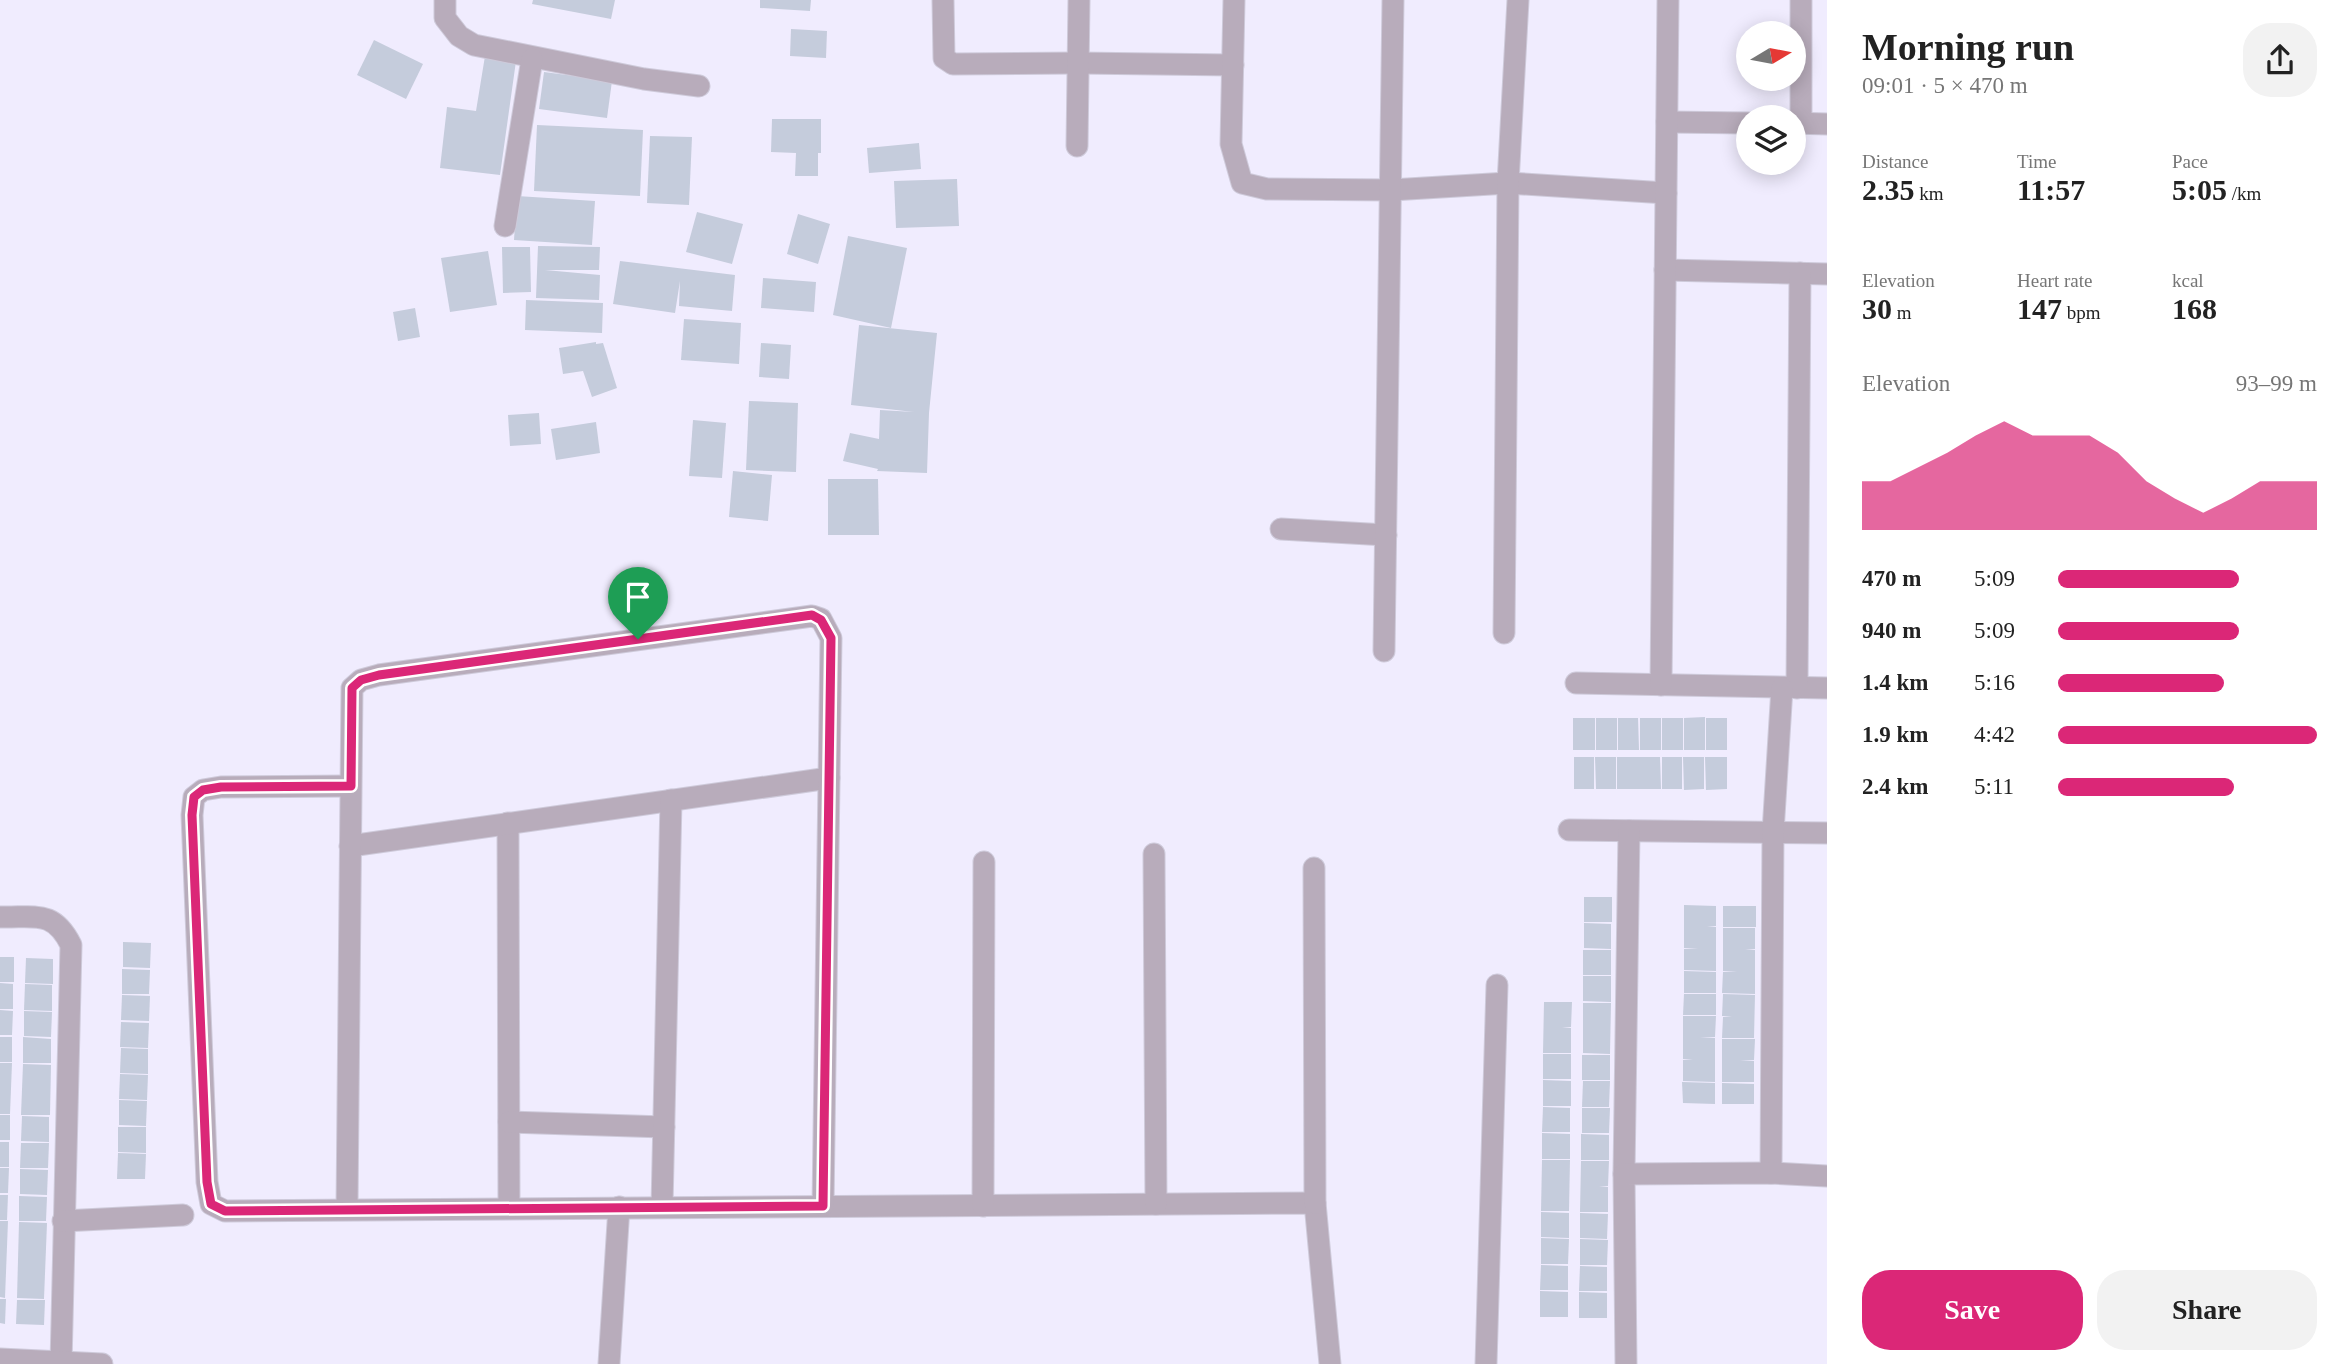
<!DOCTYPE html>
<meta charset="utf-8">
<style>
body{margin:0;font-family:Georgia,serif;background:#f2f2f2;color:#222;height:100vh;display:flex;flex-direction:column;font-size:26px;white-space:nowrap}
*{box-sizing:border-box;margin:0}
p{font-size:23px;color:#767676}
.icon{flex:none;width:38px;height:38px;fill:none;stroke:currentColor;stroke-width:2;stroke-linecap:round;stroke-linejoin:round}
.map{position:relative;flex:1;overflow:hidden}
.details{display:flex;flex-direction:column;background:#fff;width:525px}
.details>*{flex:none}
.needle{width:46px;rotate:80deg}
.buttons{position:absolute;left:1736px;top:21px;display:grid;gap:14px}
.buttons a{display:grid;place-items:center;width:70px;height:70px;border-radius:50%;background:#fff;box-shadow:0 4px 18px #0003;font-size:35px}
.pin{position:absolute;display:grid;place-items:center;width:60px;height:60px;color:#fff;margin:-72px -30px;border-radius:50% 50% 50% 0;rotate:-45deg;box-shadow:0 0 7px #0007}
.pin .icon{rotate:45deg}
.round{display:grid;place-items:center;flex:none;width:74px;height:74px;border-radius:28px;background:#f2f2f2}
.headline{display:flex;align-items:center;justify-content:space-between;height:119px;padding:0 35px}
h1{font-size:38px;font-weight:700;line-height:52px}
.figures{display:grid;grid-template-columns:repeat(3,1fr);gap:10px;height:119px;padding:7px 35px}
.figures div{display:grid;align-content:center}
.figures b{font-size:30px;font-weight:700}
.figures small{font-size:19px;font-weight:400}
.figures p{font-size:19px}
.chart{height:196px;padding:14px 35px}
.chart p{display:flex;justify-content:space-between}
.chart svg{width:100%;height:126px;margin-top:7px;fill:#db2777;opacity:.7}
.button{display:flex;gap:14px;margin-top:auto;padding:14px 35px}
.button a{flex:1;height:80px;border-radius:28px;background:#db2777;color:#fff;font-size:28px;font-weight:700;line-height:80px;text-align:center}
.button a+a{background:#f2f2f2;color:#222}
ul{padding:0 35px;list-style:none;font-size:23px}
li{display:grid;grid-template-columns:112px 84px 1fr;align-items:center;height:52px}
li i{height:18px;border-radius:9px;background:#db2777}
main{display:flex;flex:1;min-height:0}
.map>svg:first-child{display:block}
.building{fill:#c5ccdc}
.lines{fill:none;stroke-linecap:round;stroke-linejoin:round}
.minor-casing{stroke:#cecada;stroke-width:23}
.minor{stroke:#b8acbb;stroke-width:21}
.route-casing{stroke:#fff;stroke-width:14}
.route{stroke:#db2777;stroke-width:9}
</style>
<main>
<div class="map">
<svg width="1827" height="1364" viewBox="0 0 1827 1364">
<rect width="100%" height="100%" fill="#f0ecfe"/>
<!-- building -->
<g class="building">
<path d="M533 0H615L611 19 532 4Z"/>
<path d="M760 0H811L810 11 760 8Z"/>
<path d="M791 29 827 31 826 58 790 56Z"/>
<path d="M374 40 423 64 406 99 357 75Z"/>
<path d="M485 56 516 61 500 175 440 168 447 107 476 111Z"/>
<path d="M544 72 612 81 607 118 539 109Z"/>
<path d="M772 119H821V153H818V176H795L796 153 771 152Z"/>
<path d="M537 125 643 130 640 196 534 191Z"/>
<path d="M650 136 692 137 689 205 647 203Z"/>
<path d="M919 143 921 169 869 173 867 148Z"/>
<path d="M957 179 959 226 896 228 894 181Z"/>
<path d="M517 196 595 201 592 245 514 240Z"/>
<path d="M697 212 743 224 732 264 686 252Z"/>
<path d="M798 214 830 224 818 264 787 254Z"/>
<path d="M848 236 907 248 891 328 833 315Z"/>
<path d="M538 246 600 247 599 270H545L600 275 599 300 536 298Z"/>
<path d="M502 247H530L531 292 503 293Z"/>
<path d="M488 251 497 305 450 312 441 258Z"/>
<path d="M620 261 735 275 732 311 679 306 680 281 675 313 613 304Z"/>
<path d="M763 278 816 282 814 312 761 308Z"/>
<path d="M526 300 603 303 602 333 525 330Z"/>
<path d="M415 308 420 337 398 341 393 312Z"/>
<path d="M684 319 741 323 739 364 681 360Z"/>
<path d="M859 325 937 333 929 413 927 473 877 471 878 469 843 461 850 433 879 439 880 410 914 412 851 405Z"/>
<path d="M596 342V344L603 343 617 388 592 397 583 371 563 374 559 348Z"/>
<path d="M761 343 791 345 789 379 759 377Z"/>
<path d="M749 401 798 403 796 472 746 470Z"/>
<path d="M539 413 541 444 510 446 508 415Z"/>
<path d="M693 420 726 423 722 478 689 476Z"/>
<path d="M596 422 600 453 556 460 551 429Z"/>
<path d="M733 471 772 475 768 521 729 517Z"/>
<path d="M828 479H878L879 535H828Z"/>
<path d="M1705 717V750H1684V718Z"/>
<rect x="1573" y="718" width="22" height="32"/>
<rect x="1596" y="718" width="21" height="32"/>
<path d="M1618 718H1638L1639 750H1618Z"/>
<rect x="1640" y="718" width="21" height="32"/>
<rect x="1662" y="718" width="21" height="32"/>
<rect x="1706" y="718" width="21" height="32"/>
<rect x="1574" y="757" width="20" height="32"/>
<path d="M1595 757H1616V789H1596Z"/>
<path d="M1617 757H1660L1661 789H1617Z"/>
<rect x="1662" y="757" width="20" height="32"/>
<path d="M1683 757H1704V789L1684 790Z"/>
<path d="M1705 757H1727V789L1706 790Z"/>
<rect x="1584" y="897" width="28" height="25"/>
<path d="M1684 905 1716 906V926L1707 927H1716V971L1684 970V949H1698L1684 948Z"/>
<rect x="1723" y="906" width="33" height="21"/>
<path d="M1584 923 1611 924V949L1584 948Z"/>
<path d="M1723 928H1755V949L1745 950H1755V994L1722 993 1723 972H1737L1723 971Z"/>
<path d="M123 942 151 943 150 968 123 967Z"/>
<rect x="1583" y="950" width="28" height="25"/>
<rect x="0" y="957" width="14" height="25"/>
<path d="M26 958 53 959V984L25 983Z"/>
<path d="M122 969 150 970 149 994H122Z"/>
<path d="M1684 971 1716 972V993H1684Z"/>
<path d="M1583 976H1611V1002L1583 1001Z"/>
<path d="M0 983 13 984V1009H0Z"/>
<path d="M25 984 52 985V1011L24 1010Z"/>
<path d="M1684 994H1716V1015H1683Z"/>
<path d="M1723 994 1755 995 1754 1038H1722L1723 1017 1732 1016H1722Z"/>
<path d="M122 995 150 996 149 1021 121 1020Z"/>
<path d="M1544 1002H1572L1571 1027 1562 1028H1571V1053H1543Z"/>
<path d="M1583 1003H1611L1610 1054 1583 1053Z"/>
<path d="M0 1010 13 1011 12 1035H0Z"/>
<path d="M24 1011 52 1012 51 1037 24 1036Z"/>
<path d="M1683 1016H1716L1715 1037H1700L1715 1038V1082L1683 1081V1060L1693 1059H1683Z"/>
<path d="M121 1022 149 1023 148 1048 120 1047Z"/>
<rect x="0" y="1037" width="12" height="25"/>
<path d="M23 1037 51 1039V1063H23Z"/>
<path d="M1722 1039H1755L1754 1060 1740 1061H1754V1082H1722Z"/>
<path d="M121 1048 148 1049V1074L120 1073Z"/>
<rect x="1543" y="1054" width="28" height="25"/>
<rect x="1582" y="1055" width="28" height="25"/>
<path d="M0 1063H12L10 1114H0Z"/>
<path d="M23 1064 51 1065 50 1115H21Z"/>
<path d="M120 1074 148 1075 147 1100 119 1099Z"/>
<path d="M1543 1080 1571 1081V1106H1543Z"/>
<path d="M1583 1081H1610L1609 1107H1582Z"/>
<path d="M1682 1082 1715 1083V1104L1683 1103Z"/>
<path d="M1722 1083 1754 1084V1104H1722Z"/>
<path d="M119 1100 147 1101 146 1126 119 1125Z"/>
<path d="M1543 1107 1570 1108V1132H1542Z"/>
<path d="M1582 1108H1610L1609 1133H1582Z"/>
<rect x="0" y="1115" width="10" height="25"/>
<path d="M22 1116 49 1117V1142L21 1141Z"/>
<path d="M118 1127H146V1153L118 1152Z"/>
<path d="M1542 1133 1570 1134V1159H1542Z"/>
<path d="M1581 1134 1609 1135V1160H1581Z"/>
<rect x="0" y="1142" width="9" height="25"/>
<path d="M21 1143H49L48 1168H20Z"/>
<path d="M118 1153 146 1154 145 1179H117Z"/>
<path d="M1542 1160H1570L1569 1211H1541Z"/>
<path d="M1581 1161H1609L1608 1186H1599L1608 1187V1212H1580Z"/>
<path d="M0 1168H9L8 1193H0Z"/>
<path d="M20 1169 48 1170 47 1195 20 1194Z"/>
<path d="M0 1195H8L7 1220H0Z"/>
<path d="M19 1196 47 1197 46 1221H19Z"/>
<path d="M1541 1212 1569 1213V1238L1541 1237Z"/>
<path d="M1580 1213 1608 1214 1607 1239 1580 1238Z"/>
<path d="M0 1221H8L5 1298 0 1297Z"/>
<path d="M19 1222 47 1223 44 1299 17 1298Z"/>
<path d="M1541 1238 1569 1239 1568 1264H1541Z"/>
<path d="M1580 1239 1608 1240 1607 1265H1580Z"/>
<path d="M1541 1265 1568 1266V1290H1540Z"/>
<path d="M1580 1266 1607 1267V1291H1579Z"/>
<path d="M1540 1291 1568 1292V1317H1540Z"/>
<path d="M1579 1292 1607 1293V1318H1579Z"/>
<path d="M0 1299H6L5 1324 0 1323Z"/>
<path d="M17 1300H45L44 1325 16 1324Z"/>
</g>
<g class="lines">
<defs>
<g id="minor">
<path d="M445 0V18L459 36 474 45 644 79 699 86"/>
<path d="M943 0 944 58 953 64 1078 63 1233 65"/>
<path d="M1234 0 1231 144 1242 183 1267 189 1391 190 1508 183 1666 193"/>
<path d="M1667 122 1748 123"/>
<path d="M1794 123 1827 124"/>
<path d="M1801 124V0"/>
<path d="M1077 146 1079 0"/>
<path d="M505 226 532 59"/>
<path d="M1665 270 1827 274"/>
<path d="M1281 529 1386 535"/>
<path d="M1504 633 1508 183 1518 0"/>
<path d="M1384 651 1393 0"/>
<path d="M1576 683 1827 688"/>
<path d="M1661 685 1668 0"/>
<path d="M1797 688 1800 273"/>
<path d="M350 786 221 787 203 790 194 797 192 815 207 1182 211 1204 225 1211 1315 1203 1330 1364"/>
<path d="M508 823 509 1208"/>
<path d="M1569 830 1827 833"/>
<path d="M350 846 829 778"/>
<path d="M1154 854 1156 1204"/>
<path d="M1314 868 1315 1203"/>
<path d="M0 917C35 918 53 909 71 945L61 1364"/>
<path d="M509 1122 664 1127"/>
<path d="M1771 1173 1773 832 1782 688"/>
<path d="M1624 1174 1629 831"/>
<path d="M983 1206 984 862"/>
<path d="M662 1207 671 800"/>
<path d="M347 1208 352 688 361 680 379 675 812 616 821 619 831 638 823 1206"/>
<path d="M63 1221 183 1215"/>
<path d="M0 1359 102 1364"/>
<path d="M609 1364 619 1207"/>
<path d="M1486 1364 1497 985"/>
<path d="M1626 1364 1624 1174 1771 1173 1827 1176"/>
</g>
</defs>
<!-- minor casing -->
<use href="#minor" class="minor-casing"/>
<!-- minor -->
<use href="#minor" class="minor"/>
</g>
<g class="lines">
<defs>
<path id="route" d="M812 615 821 620 831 638 823 1206 225 1211 211 1204 207 1182 192 815 194 797 203 790 221 787 351 786 352 688 361 680 379 675Z"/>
</defs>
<!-- route casing -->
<use href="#route" class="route-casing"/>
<!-- route -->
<use href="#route" class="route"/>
</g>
</svg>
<div class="buttons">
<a><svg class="needle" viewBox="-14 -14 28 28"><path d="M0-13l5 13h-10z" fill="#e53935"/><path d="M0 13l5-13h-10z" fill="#767676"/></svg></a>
<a><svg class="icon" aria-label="layers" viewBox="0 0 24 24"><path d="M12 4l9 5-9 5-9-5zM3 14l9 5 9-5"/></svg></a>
</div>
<div class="pin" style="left:638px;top:639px;background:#1e9e55"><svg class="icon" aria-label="arrive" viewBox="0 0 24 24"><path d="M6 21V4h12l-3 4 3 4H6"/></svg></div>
</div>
<section class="details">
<div class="headline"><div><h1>Morning run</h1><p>09:01 · 5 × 470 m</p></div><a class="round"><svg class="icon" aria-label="share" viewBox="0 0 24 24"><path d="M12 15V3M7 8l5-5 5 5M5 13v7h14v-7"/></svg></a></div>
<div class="figures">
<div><p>Distance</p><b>2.35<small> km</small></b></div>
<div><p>Time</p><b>11:57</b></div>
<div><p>Pace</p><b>5:05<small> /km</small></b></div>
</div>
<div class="figures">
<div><p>Elevation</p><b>30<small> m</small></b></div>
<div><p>Heart rate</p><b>147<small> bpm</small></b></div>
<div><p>kcal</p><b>168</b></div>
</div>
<div class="chart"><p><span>Elevation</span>93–99 m</p>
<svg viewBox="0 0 160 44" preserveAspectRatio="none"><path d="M0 44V27L10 27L20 22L30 17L40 11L50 6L60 11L70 11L80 11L90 17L100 27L110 33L120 38L130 33L140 27L150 27L160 27V44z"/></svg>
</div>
<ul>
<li><b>470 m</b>5:09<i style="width:70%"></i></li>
<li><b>940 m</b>5:09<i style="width:70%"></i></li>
<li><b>1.4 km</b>5:16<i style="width:64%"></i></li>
<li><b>1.9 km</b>4:42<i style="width:100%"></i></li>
<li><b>2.4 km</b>5:11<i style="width:68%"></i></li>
</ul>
<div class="button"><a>Save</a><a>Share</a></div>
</section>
</main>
